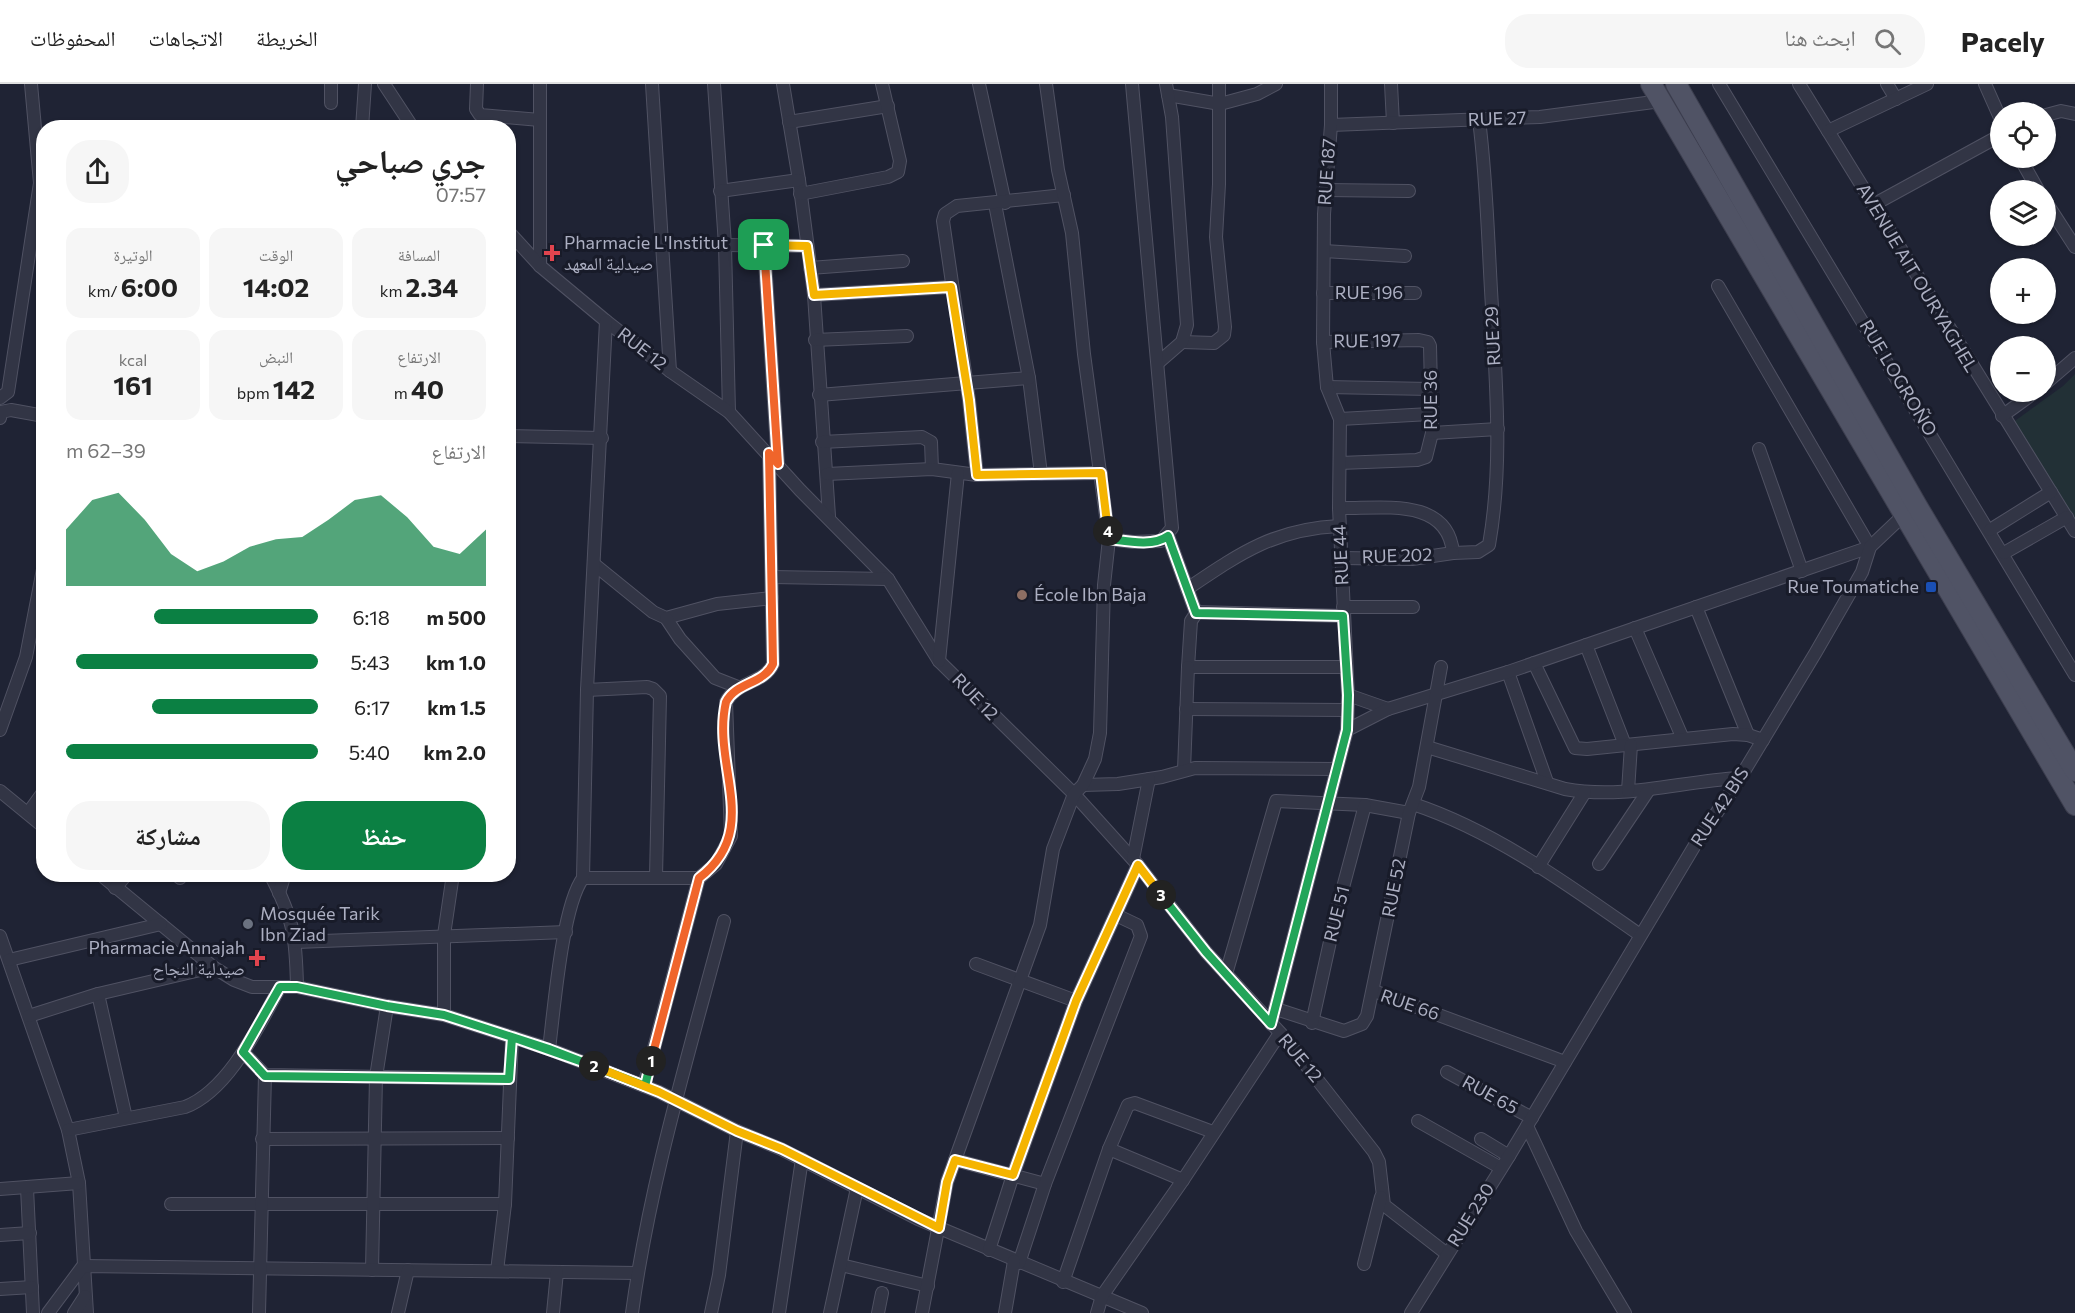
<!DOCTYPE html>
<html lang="ar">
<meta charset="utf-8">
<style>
body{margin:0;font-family:Commissioner,"Noto Naskh Arabic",sans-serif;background:#f6f6f6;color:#222;direction:rtl;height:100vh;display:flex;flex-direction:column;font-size:22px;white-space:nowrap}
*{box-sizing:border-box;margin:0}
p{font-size:20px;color:#767676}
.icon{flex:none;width:33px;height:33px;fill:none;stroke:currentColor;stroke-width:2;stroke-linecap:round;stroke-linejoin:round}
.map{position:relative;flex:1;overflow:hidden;direction:ltr}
.side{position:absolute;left:36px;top:36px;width:480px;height:762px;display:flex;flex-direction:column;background:#fff;border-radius:24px;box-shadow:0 2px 4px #0004;direction:rtl}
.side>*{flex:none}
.tools{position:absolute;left:1990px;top:18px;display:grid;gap:12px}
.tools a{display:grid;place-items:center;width:66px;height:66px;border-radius:50%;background:#fff;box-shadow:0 2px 4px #0004;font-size:30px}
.pin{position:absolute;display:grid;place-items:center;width:51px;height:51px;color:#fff;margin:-26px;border-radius:12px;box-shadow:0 3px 9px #0006}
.km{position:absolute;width:30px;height:30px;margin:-15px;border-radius:50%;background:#222;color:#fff;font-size:16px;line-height:30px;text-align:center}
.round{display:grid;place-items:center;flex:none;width:63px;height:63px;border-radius:24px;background:#f6f6f6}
.summary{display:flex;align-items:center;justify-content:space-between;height:102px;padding:0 30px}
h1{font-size:33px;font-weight:700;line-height:45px}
.metrics{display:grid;grid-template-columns:repeat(3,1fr);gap:9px;height:102px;padding:6px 30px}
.metrics div{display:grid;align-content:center;border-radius:15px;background:#f6f6f6;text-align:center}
.metrics b{font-size:26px;font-weight:700}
.metrics small{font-size:16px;font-weight:400}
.metrics p{font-size:16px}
.chart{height:168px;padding:12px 30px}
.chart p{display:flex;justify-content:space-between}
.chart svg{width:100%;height:108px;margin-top:6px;fill:#0b8043;opacity:.7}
.action{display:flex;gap:12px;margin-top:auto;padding:12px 30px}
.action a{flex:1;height:69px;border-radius:24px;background:#0b8043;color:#fff;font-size:24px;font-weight:700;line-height:69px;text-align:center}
.action a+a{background:#f6f6f6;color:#222}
ul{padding:0 30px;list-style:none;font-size:20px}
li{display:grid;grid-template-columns:96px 72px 1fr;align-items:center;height:45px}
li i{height:15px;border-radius:8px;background:#0b8043}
header{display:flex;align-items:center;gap:36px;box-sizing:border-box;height:84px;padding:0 30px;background:#fff;border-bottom:2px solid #e0e0e0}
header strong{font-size:28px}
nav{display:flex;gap:33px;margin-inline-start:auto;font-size:21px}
.search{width:420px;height:54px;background:#f6f6f6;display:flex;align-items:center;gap:15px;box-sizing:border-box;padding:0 21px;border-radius:24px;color:#767676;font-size:22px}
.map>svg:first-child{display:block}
.green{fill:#223036}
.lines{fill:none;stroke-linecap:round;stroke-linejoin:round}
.street-casing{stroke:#505263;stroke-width:14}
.primary-casing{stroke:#3c3e4e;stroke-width:22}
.street{stroke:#323545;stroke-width:12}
.primary{stroke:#505365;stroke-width:20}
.split-1-casing{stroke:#fff;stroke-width:12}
.split-2-casing{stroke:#fff;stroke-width:12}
.split-3-casing{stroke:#fff;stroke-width:12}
.split-4-casing{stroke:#fff;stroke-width:12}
.split-5-casing{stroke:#fff;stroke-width:12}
.split-1{stroke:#f0652b;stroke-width:8}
.split-2{stroke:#22a559;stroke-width:8}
.split-3{stroke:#f5b400;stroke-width:8}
.split-4{stroke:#22a559;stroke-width:8}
.split-5{stroke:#f5b400;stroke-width:8}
.health-dot{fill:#e0444e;stroke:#181b29;stroke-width:2}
.transit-dot{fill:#1a4fb4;stroke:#181b29;stroke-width:2}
.education-dot{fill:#8d6e63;stroke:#181b29;stroke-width:2}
.worship-dot{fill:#6b7280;stroke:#181b29;stroke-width:2}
.labels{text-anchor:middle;stroke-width:6;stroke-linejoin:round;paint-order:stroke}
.street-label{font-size:18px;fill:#acafc2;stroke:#181b29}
.poi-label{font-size:18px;fill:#acafc2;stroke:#181b29;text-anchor:start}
</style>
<header>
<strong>Pacely</strong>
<div class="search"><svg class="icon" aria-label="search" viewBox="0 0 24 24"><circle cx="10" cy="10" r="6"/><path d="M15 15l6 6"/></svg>ابحث هنا</div>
<nav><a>الخريطة</a><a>الاتجاهات</a><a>المحفوظات</a></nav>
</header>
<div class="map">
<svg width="2075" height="1229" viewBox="0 0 2075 1229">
<rect width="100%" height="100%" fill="#1f2334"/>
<!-- green -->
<path class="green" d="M2075 290V453L2008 342 2063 302Z"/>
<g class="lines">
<defs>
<g id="street">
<path d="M384 0 413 44"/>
<path d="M477 0 476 25 480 31 540 36"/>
<path d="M540 0V182"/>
<path d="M652 0 670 287"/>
<path d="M714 0 725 161 729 328"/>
<path d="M783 0 799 96 814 211 829 432"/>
<path d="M979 0 1005 119"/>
<path d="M1391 0 1393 39"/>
<path d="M1719 0 2075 591"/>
<path d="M1799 0 2075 447"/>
<path d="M1887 0 1896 15"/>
<path d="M1985 0 2001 36"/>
<path d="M1168 11 1220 20 1257 10 1276 0"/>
<path d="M331 19V0"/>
<path d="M2046 31 2061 27 2075 30"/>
<path d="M789 38 888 22"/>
<path d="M1331 41 1540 33 1661 17"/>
<path d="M362 44 365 0"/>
<path d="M1828 47 1927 0"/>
<path d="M2020 74 2038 106"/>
<path d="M1325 106 1409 107"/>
<path d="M720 107 799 96"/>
<path d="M800 110 888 93 898 88 900 77 882 0"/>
<path d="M2046 118 2075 163"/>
<path d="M995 120 1029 294 1041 390"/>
<path d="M1873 121 2001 51"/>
<path d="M508 147 540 182 606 237 670 287 729 328 800 406 888 495 939 577 1074 710 1138 781 1206 868 1284 953 1374 1068 1379 1078 1384 1121 1447 1170"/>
<path d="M725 161 807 162"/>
<path d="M764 161 778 380"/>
<path d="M1324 167 1405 172"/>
<path d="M810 184 903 177"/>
<path d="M1718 202 1870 463"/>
<path d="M1323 209H1415"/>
<path d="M814 211 951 203"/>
<path d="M815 256 907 252"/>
<path d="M1182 258 1214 259 1224 251 1225 243 1216 153 1219 100V0"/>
<path d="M1323 258 1419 256 1428 258 1430 262 1432 349 1426 373 1417 376 1340 379"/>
<path d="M1159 278 1182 258 1187 241 1172 33 1166 0"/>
<path d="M2046 299 2075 274"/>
<path d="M1327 303 1430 305"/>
<path d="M819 311 1029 294"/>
<path d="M0 314 8 308 40 99 31 0"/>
<path d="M2002 332 2035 308"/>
<path d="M0 334 1 328 11 326 44 332"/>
<path d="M1340 335 1430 330"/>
<path d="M1432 349 1498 345"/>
<path d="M508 352 602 354"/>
<path d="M822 358 922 353 931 358 932 385"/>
<path d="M1759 365 1802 487"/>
<path d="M827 390 932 385 977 391 1101 389"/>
<path d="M977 391 969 316 943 137 945 130 957 122 1064 111"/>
<path d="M1339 424C1380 425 1448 412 1453 469L1478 468 1489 461C1503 381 1496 303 1492 223 1488 160 1487 98 1479 36"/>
<path d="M1990 446 2051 408"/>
<path d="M1168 452 1196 529"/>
<path d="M1109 455 1133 458 1161 457 1172 444 1132 0"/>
<path d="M2004 469 2067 433"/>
<path d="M1341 474 1412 475 1453 469"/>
<path d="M595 481 653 528 666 534 717 520 772 514"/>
<path d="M772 493 888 495"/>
<path d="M1187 505C1239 470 1274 445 1339 442"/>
<path d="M1343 523H1413"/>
<path d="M1696 523 1748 651"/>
<path d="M1343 532 1197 528 1191 537 1188 583H1346"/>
<path d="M666 534 680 555 715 594 738 603"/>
<path d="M1635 544 1683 655"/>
<path d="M1586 561 1625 661"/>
<path d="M939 577 958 389"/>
<path d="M1534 579 1575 664 1587 665 1733 650 1748 651 1763 656"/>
<path d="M1508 588 1547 698"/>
<path d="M587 606 647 603 653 605 660 612 656 793"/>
<path d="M1348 611 1388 625"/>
<path d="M1186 625 1345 626"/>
<path d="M0 646 26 573 44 480"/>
<path d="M1347 646 1388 625 1508 588 1870 463"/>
<path d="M1427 663 1565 705C1625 716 1681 697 1740 694"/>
<path d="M1184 686 1188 583"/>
<path d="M1083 701 1118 700 1162 693 1195 684 1336 685"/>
<path d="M0 707 44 743"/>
<path d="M1628 707 1631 661"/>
<path d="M1413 720C1495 747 1570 802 1640 851"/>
<path d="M28 729 44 707"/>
<path d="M1133 775 1149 695"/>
<path d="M1599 780 1648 707"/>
<path d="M1538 783 1585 708"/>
<path d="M100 790 213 883 234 896 252 903H297L387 922 444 931 549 965 659 1008 737 1047 781 1065 918 1135 1142 1229"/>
<path d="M176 790 180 794"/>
<path d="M270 790C294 836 296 853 297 903"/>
<path d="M583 794H699"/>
<path d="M115 804 127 790"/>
<path d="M279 809 285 790"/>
<path d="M0 852 68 1046 79 1099 87 1229"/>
<path d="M296 858 566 848"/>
<path d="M9 876 161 840"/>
<path d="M976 880 1076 917"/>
<path d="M1226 890 1276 717 1365 721 1409 729"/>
<path d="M1374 907 1565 978"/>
<path d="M98 910 126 1034"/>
<path d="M1276 925 1344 947 1362 940 1367 932 1409 729 1419 703 1441 583"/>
<path d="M444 931V851L453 790"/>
<path d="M29 932 98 910 213 883"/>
<path d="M1312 939 1337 826 1365 721"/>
<path d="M1271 940 1347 646 1348 611 1339 424 1340 335 1327 303 1323 258 1324 130 1331 41V0"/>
<path d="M549 965C554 926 562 822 583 794L587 606 606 237"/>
<path d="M243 968 265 991 509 995"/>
<path d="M1447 988 1532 1034"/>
<path d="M644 1002 699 794 716 780 731 752 726 618C736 597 764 600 773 580L769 369"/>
<path d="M1418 1037 1501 1084"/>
<path d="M1527 1042 1576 1147 1625 1229"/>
<path d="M68 1046 185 1023C229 1006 258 943 280 903"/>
<path d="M262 1055 508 1054"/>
<path d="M1481 1055 1509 1072"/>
<path d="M1109 1065 1183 1096"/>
<path d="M955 1076 1045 1100"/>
<path d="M27 1104 33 1229"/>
<path d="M0 1105 79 1099"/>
<path d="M171 1120H505"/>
<path d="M0 1151 30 1149"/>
<path d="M989 1166 1013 1091 1076 917 1138 781"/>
<path d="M1019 1179 1045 1100 1141 852 1137 841 1116 831"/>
<path d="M1364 1180 1381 1113"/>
<path d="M841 1181 928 1202"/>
<path d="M372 1186 376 993 387 922"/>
<path d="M497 1187 505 1120 512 953"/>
<path d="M1063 1198 1109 1065 1128 1021 1135 1019 1213 1048"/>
<path d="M0 1205 32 1203"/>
<path d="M48 1229 83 1182 637 1189"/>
<path d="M74 1229 85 1212"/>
<path d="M259 1229 265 991"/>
<path d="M398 1229 408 1186"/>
<path d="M553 1229 557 1188"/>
<path d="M632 1229C650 1096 690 966 724 837"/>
<path d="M711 1229 719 1191 737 1047"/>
<path d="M779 1229 802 1075"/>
<path d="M830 1229 857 1104"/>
<path d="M878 1229 882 1209"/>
<path d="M922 1229 947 1098 1040 841 1053 765 1074 710 1083 701 1095 675 1100 649 1104 501 1109 455 1084 270 1072 149 1058 86 1046 0"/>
<path d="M1005 1229 1014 1177"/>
<path d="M1097 1229 1102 1212 1183 1096 1280 949"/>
<path d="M1411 1229 1509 1072 1695 761 1740 694 1816 568 1862 488 1870 463 1908 427"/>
</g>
<g id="primary">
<path d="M1651 0 2075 721"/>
<path d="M1676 0 1917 422 2075 687"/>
</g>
</defs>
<!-- street casing -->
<use href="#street" class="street-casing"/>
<!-- primary casing -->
<use href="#primary" class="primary-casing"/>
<!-- street -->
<use href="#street" class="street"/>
<!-- primary -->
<use href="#primary" class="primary"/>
</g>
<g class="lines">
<defs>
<path id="split-1" d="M651 977 699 794C763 745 711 682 726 618 736 598 764 600 773 580L769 369 778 380 764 161"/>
<path id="split-2" d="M594 982 512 953 509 995 265 992 243 968 280 903H297L387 922 444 931 549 965 645 1002 651 977"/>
<path id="split-3" d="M594 982 659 1008 737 1047 782 1065 939 1144 947 1098 955 1076 1013 1091 1076 917 1138 781 1161 811"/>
<path id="split-4" d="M1108 447 1109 455C1126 457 1153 463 1168 452L1196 529 1343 532 1348 611 1347 646 1271 940 1206 868 1161 811"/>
<path id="split-5" d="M764 161 807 162 814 211 951 203 969 316 977 391 1101 389 1108 447"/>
</defs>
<!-- split-1 casing -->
<use href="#split-1" class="split-1-casing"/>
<!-- split-2 casing -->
<use href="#split-2" class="split-2-casing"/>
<!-- split-3 casing -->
<use href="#split-3" class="split-3-casing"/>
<!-- split-4 casing -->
<use href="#split-4" class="split-4-casing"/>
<!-- split-5 casing -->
<use href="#split-5" class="split-5-casing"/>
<!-- split-1 -->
<use href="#split-1" class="split-1"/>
<!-- split-2 -->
<use href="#split-2" class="split-2"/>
<!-- split-3 -->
<use href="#split-3" class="split-3"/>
<!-- split-4 -->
<use href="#split-4" class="split-4"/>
<!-- split-5 -->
<use href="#split-5" class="split-5"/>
</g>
<!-- markers -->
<g class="health-dot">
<path d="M549 160h6v6h6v6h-6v6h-6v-6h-6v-6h6z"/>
<path d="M254 865h6v6h6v6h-6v6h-6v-6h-6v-6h6z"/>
</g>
<rect class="transit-dot" x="1925" y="497" width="12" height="12" rx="3"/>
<circle class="education-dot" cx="1022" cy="511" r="6"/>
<circle class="worship-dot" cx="248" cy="840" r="6"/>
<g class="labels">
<!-- street labels -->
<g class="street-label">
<text transform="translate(1497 35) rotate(-2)" y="6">RUE 27</text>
<text transform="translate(1327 88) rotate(-86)" y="6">RUE 187</text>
<text transform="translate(1917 194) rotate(59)" y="6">AVENUE AIT OURYAGHEL</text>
<text x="1369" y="215">RUE 196</text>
<text transform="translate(1493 252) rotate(-93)" y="6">RUE 29</text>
<text transform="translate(1367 257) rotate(-1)" y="6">RUE 197</text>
<text transform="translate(642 265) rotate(38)" y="6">RUE 12</text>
<text transform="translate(1898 294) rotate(59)" y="6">RUE LOGROÑO</text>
<text transform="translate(1431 316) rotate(-90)" y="6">RUE 36</text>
<text transform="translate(1341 471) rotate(-93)" y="6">RUE 44</text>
<text transform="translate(1397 472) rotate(-2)" y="6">RUE 202</text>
<text transform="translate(975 613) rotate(46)" y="6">RUE 12</text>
<text transform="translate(1720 723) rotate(-57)" y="6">RUE 42 BIS</text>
<text transform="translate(1394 804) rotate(-79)" y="6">RUE 52</text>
<text transform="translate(1337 830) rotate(-76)" y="6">RUE 51</text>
<text transform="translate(1410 921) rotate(19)" y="6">RUE 66</text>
<text transform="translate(1300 974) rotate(50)" y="6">RUE 12</text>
<text transform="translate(1490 1011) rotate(29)" y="6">RUE 65</text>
<text transform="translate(1471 1131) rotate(-58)" y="6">RUE 230</text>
</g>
<!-- poi labels -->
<g class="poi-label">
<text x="564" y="165">Pharmacie L'Institut<tspan x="564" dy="21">صيدلية المعهد</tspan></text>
<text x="1919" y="509" text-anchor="end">Rue Toumatiche</text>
<text x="1034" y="517">École Ibn Baja</text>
<text x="260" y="836">Mosquée Tarik<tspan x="260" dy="21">Ibn Ziad</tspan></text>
<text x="245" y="870" text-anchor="end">Pharmacie Annajah<tspan x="245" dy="21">صيدلية النجاح</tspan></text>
</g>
</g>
</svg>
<div class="tools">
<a><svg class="icon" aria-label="locate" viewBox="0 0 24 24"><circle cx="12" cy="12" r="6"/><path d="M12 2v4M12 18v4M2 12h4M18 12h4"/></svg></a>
<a><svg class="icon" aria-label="layers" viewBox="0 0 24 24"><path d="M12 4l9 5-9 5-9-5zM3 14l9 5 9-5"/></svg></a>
<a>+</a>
<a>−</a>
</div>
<div class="pin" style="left:764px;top:161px;background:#1e9e55"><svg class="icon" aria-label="arrive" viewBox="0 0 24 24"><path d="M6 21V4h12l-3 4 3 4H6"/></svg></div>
<b class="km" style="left:651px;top:977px">1</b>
<b class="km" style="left:594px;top:982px">2</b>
<b class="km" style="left:1161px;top:811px">3</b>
<b class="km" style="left:1108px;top:447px">4</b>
<section class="side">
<div class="summary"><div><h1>جري صباحي</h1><p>07:57</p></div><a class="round"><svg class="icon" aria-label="share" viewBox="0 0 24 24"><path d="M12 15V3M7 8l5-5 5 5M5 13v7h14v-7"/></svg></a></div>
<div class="metrics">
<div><p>المسافة</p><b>2.34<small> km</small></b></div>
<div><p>الوقت</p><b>14:02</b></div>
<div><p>الوتيرة</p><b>6:00<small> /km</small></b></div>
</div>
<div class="metrics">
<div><p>الارتفاع</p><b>40<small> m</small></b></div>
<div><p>النبض</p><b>142<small> bpm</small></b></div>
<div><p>kcal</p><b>161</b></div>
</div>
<div class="chart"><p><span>الارتفاع</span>39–62 m</p>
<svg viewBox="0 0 160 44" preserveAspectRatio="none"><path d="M0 44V21L10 9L20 6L30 17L40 31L50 38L60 34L70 28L80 25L90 24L100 17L110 9L120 7L130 16L140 28L150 31L160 21V44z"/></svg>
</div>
<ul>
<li><b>500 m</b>6:18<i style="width:65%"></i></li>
<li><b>1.0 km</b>5:43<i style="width:96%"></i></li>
<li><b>1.5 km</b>6:17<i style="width:66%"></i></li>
<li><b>2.0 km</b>5:40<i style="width:100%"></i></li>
</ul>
<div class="action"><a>حفظ</a><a>مشاركة</a></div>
</section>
</div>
